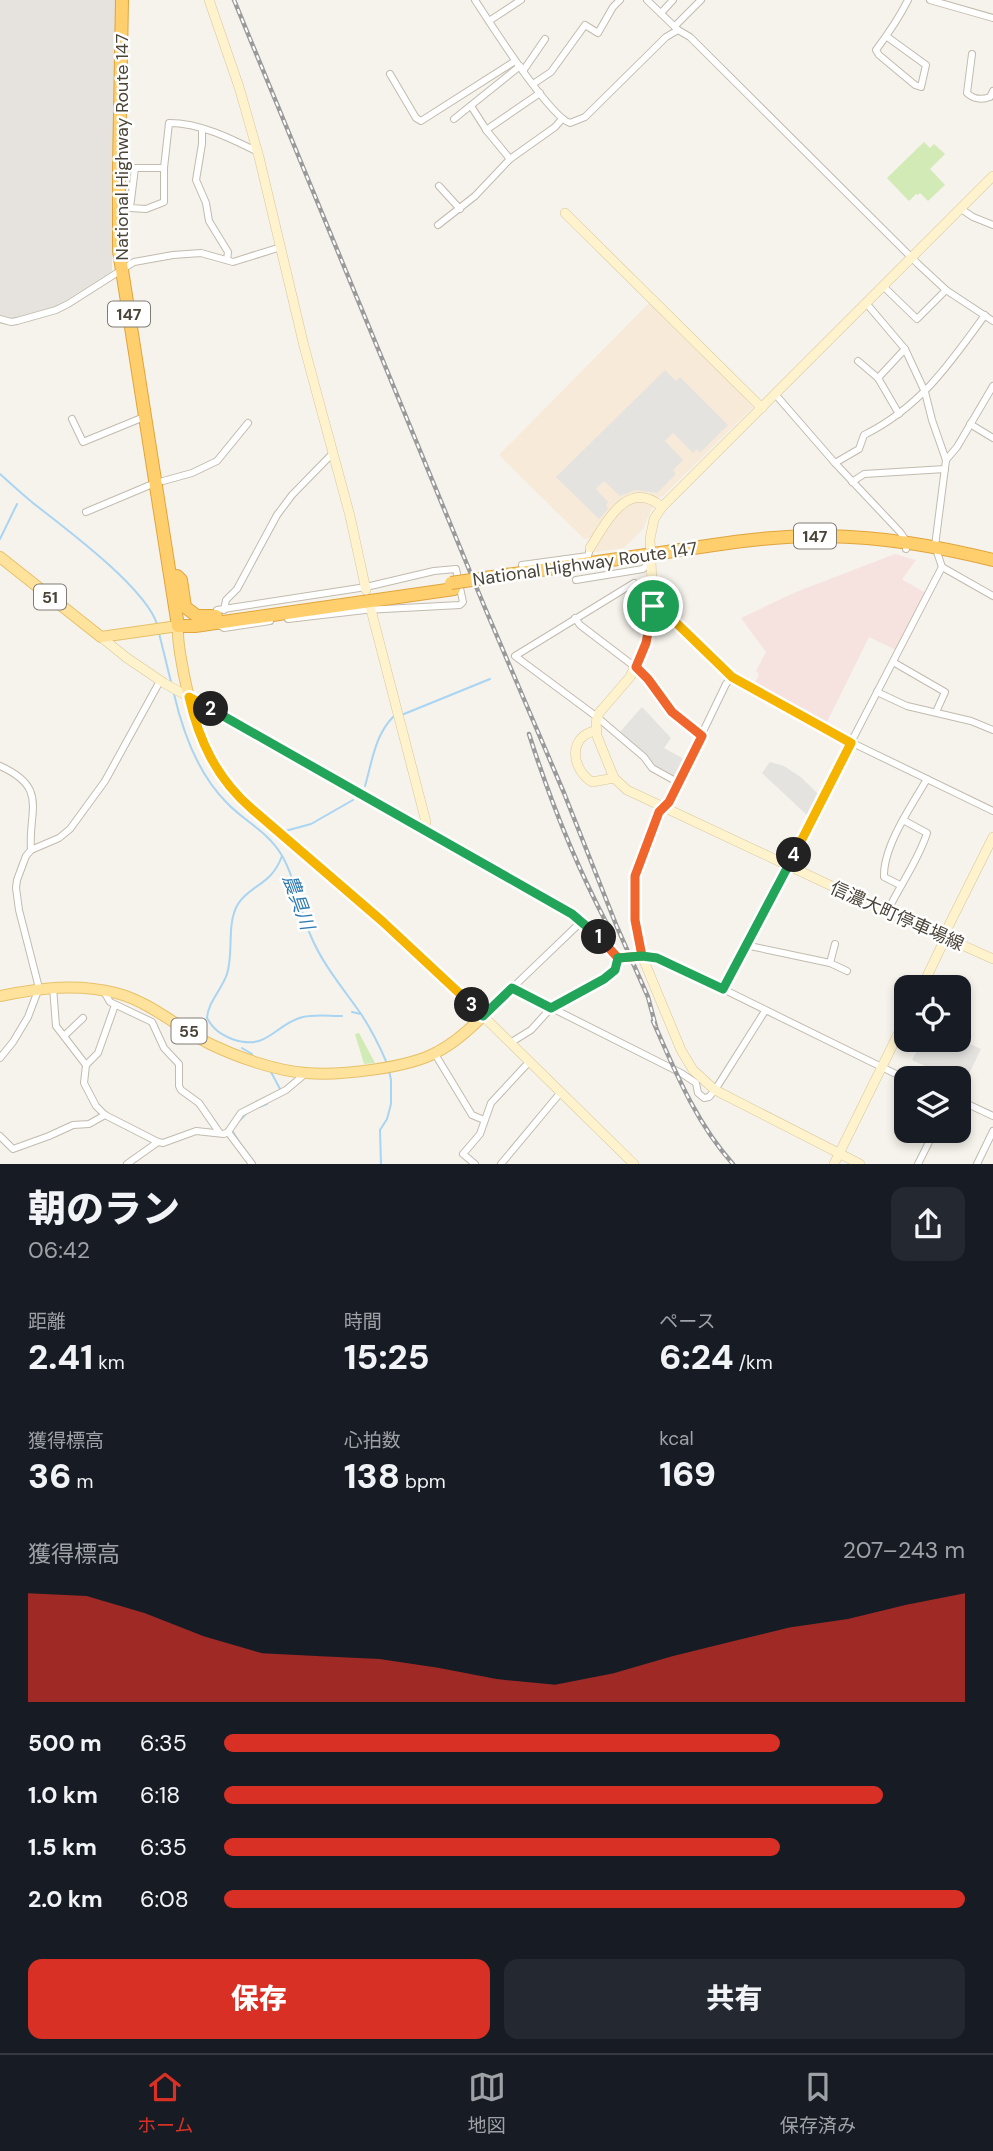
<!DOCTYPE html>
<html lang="ja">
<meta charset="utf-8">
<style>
body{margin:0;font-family:"DM Sans","Noto Sans JP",sans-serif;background:#242831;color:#f1f3f6;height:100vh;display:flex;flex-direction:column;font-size:26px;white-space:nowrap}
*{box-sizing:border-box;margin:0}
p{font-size:23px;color:#9ea1a6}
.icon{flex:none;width:38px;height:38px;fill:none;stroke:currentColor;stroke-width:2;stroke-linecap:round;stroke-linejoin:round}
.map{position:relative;height:1164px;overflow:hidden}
.drawer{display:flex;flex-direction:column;background:#171b24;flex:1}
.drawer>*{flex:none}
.fabs{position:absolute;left:894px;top:975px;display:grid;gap:14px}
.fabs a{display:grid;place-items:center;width:77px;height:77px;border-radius:14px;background:#171b24;box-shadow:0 4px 10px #0003;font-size:35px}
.pin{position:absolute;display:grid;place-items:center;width:60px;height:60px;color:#fff;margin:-30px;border:4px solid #fff;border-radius:50%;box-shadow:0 2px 7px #0007}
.km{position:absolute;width:35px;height:35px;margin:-18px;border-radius:50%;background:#222;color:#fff;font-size:19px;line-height:35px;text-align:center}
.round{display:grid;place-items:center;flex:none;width:74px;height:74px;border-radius:14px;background:#242831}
.head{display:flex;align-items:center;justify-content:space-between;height:119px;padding:0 28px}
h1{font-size:38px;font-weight:800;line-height:52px}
.stats{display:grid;grid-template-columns:repeat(3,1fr);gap:10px;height:119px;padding:7px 28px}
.stats div{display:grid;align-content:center}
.stats b{font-size:35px;font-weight:800}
.stats small{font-size:19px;font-weight:400}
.stats p{font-size:19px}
.chart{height:196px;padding:14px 28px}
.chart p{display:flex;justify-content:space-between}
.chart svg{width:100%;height:126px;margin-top:7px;fill:#d93025;opacity:.7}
.cta{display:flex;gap:14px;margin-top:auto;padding:14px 28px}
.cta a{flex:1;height:80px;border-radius:14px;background:#d93025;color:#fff;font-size:28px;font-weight:800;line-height:80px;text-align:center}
.cta a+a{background:#242831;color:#f1f3f6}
ul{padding:0 28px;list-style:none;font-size:23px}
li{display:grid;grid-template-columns:112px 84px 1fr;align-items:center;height:52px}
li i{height:18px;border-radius:9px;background:#d93025}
.menu{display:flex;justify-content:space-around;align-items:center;height:98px;border-top:2px solid #363941;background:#171b24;font-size:19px;color:#9ea1a6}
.menu a{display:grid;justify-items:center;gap:4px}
.menu .current{color:#d93025}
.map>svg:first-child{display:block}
.commercial{fill:#f7ead8}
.industrial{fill:#e6e2dd}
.medical{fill:#f6e3e0}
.green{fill:#d2eab5}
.parking{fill:#e5e3e0}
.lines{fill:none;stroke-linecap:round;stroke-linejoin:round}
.stream{stroke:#a9d4f2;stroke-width:2}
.street-casing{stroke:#c2bbae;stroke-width:8}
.secondary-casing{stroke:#d6c79b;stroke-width:10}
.primary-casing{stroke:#e6c16a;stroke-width:12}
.highway-casing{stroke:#e0a43c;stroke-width:14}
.street{stroke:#fff;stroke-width:6}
.secondary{stroke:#fff3cd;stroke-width:9}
.primary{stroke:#ffe39c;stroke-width:10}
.highway{stroke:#ffcf6e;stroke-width:12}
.rail-casing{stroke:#9a9a9a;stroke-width:4.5}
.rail{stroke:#fff;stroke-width:2;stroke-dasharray:5;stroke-linecap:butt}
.highway-bridge-casing{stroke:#e0a43c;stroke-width:14;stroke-linecap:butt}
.highway-bridge{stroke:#ffcf6e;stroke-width:12}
.split-1-casing{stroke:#fff;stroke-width:14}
.split-2-casing{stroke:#fff;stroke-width:14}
.split-3-casing{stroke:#fff;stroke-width:14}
.split-4-casing{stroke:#fff;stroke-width:14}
.split-5-casing{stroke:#fff;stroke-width:14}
.split-1{stroke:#f0652b;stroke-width:9}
.split-2{stroke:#22a559;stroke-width:9}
.split-3{stroke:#f5b400;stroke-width:9}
.split-4{stroke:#22a559;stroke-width:9}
.split-5{stroke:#f5b400;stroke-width:9}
.labels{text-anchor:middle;stroke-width:5;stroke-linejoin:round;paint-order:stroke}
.shield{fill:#fff;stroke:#817c74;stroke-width:2}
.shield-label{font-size:16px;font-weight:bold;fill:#4b4439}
.street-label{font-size:18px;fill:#4b4439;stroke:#fff}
.water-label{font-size:19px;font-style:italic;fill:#2e7ab2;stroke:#fff}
</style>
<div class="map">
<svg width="993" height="1164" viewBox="0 0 993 1164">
<rect width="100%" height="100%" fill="#f6f3ec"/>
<!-- commercial -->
<g class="commercial">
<path d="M649 303 727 378 753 407 663 496 658 498 648 493H640L626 496 614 507 592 537 584 539 499 455Z"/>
<path d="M641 501 653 506 643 529 624 548 594 552 593 548 621 511 631 503Z"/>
</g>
<!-- industrial -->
<path class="industrial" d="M0 0H116L112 271 57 306 19 318 6 319 0 316Z"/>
<!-- medical -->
<path class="medical" d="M895 554 916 560 903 578V580L926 593 896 650 869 637 827 722 754 685 759 674 756 671 766 652 741 618 796 592Z"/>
<!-- green -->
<g class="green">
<path d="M924 142 930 148 934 144 945 154 930 169 945 185 928 201 920 193 918 195 916 194 909 201 887 178Z"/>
<path d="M359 1033 375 1063 364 1064 355 1034Z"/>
</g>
<!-- parking -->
<g class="parking">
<path d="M665 370 676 381 680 377 728 425 700 453 697 449 693 453 673 433 665 441 683 460 673 470 676 474 657 493 636 490 620 496 604 481 596 489 608 502 606 505 608 509 599 519 556 477Z"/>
<path d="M642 707 671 738 664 748 684 759 676 779 654 767 646 754 620 732Z"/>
<path d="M770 762 784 766 802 778 821 797 810 818 762 773Z"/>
<path d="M959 1039 981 1049 964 1084 959 1082V1078H951L912 1060 923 1040Z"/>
</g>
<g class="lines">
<!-- stream -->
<g class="stream">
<path d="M0 474C11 484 22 494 33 503 65 528 145 587 157 624"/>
<path d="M0 539 17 504"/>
<path d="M159 633 171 682"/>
<path d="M174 694C183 733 198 774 227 803 244 821 267 831 281 854 295 877 299 908 310 934 322 964 343 988 361 1014 371 1029 379 1045 386 1061"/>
<path d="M404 714 490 679"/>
<path d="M365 786C372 762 375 735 393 717"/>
<path d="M285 831 311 824 353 800"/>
<path d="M282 856C271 886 251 884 238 904 226 924 234 952 227 974 222 989 208 1002 207 1018 213 1029 220 1034 232 1039 268 1052 274 1024 303 1017 315 1014 329 1016 342 1016"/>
<path d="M352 1012 361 1014"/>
<path d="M242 1048 252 1054"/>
<path d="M271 1072 280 1089"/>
<path d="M259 1107 267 1104"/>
<path d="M239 1121 247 1113"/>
<path d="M233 1132 241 1145"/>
<path d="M381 1164 380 1130 387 1119 391 1104V1080L389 1070"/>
</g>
<defs>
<g id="street">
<path d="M475 0C490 23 549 116 570 123L585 117 666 37 678 30"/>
<path d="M647 0 678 30 690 37 918 264 946 290 993 321"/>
<path d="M930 0 993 18"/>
<path d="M661 13 673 0"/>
<path d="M489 21 521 0"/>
<path d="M675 26 701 0"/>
<path d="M886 36 926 65 921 87 915 85 879 55 876 50C888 34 899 18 908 0"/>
<path d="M972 54 967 93C973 99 982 100 990 97L993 91"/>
<path d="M523 71 545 39"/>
<path d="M390 74 416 118 421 121 515 61"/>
<path d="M533 84 551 72 585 25 598 33 613 7 620 0"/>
<path d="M471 106 487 131 510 159"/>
<path d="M454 119 520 66"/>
<path d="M202 129V144L196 180 206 203 209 221 228 252 227 260"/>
<path d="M486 130 540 93"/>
<path d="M164 168H135L130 208 146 209 164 202V168L169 123C200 123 230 138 258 152"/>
<path d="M439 186 460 209"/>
<path d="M961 209 973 217 993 225"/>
<path d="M438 225 475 196 510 159 555 127 562 119"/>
<path d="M884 287 917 319 946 290"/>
<path d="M866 303 905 349 925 392 932 420 946 460 935 546 942 567 993 596"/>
<path d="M0 319 11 322 17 321 56 310 68 304 134 262 173 255 201 253 233 262 281 247"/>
<path d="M858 361 878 378"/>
<path d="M775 394 835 463 900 532 907 542 906 549"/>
<path d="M899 414 878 378 905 349"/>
<path d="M72 419 83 442 144 417"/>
<path d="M970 424 993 438"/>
<path d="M946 460 957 447 993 386"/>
<path d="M835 463 859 449 864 435C920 407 949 365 985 315"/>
<path d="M163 481 192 473 217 461 248 423"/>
<path d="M852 482 864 474 945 469"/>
<path d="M86 512 155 483"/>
<path d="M522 565 588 556 590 548"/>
<path d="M576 580 643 569 650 562"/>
<path d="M224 610 226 600 237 589 277 515 292 495 333 453"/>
<path d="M216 616 217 610 366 587 434 571 456 569 463 602 460 605 365 610 288 619"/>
<path d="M575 618 580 625 643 673 667 707 702 736"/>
<path d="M217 624 224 628 270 621"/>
<path d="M893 662 945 692 936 712"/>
<path d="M877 692 907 706 971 721 993 730"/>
<path d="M0 766C49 788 28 810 31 850"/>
<path d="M679 783 652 768 644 757 597 717 515 656 634 583C642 596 648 604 663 609L725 673 738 681 836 735 993 811"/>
<path d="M663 807 669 802 726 684 732 677"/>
<path d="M900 885 884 877C883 846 912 805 927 779"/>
<path d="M887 912C900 885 918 861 927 833L903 820"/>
<path d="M745 945 830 963 847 971"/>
<path d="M642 956 664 960 906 1079"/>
<path d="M830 963 835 944"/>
<path d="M53 987 56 1026 86 1065"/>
<path d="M512 988 681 1073 696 1083 698 1093 704 1098 709 1097 715 1090 765 1011"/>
<path d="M723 989 942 567"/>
<path d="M103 990 110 1002 152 1022 164 1048 179 1064V1086L181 1090 199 1103 219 1132"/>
<path d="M115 1005 98 1053 86 1065 84 1083 96 1106 105 1115 158 1142 163 1143 196 1131 224 1134 228 1132"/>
<path d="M483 1016 582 921"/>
<path d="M64 1036 83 1018"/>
<path d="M510 1043 531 1030 551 1008 604 979 615 969 618 958"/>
<path d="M435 1054 472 1115 484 1120"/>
<path d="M0 1058 13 1042 28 1017 39 988 19 910 16 888 17 880 26 856 31 850 59 838 70 829 105 781 160 681"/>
<path d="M959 1100 993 1116"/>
<path d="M228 1132 241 1113 286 1090 305 1074"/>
<path d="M228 1132 252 1164"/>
<path d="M0 1136 13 1149 49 1136 73 1125 89 1124 105 1115"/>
<path d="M127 1164 158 1142"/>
<path d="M475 1164 463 1154 480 1134 491 1103 529 1062"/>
<path d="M501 1164 561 1092"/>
<path d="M918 1164 935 1130"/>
<path d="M977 1164 993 1131"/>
</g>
<g id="secondary">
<path d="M209 0 239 87 259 157 304 346 350 516 366 590"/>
<path d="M993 176 662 507 654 519 650 539 653 606 646 643 630 677 599 713 596 722 597 736 614 778 627 790 853 896 993 959"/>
<path d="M565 213 762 408"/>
<path d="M590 548C607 521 628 478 662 507"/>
<path d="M370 606 426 822 424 830"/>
<path d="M101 637 127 658 164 683 572 914 597 934 618 958 642 956"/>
<path d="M595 731C567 737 572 770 592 782L614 778"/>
<path d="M663 807 635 876V920L642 956 681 1050 693 1070 715 1090 860 1164"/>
<path d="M922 987 942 945 943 937 993 837"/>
<path d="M483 1016 634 1164"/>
<path d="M834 1164 906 1018"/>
</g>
<path id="primary" d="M0 557 101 637 178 626C177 643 181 658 184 675 193 722 208 764 240 799L382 921 483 1016C469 1030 455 1043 437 1052 409 1068 339 1076 306 1073 276 1071 237 1057 210 1044 178 1028 151 1002 116 993 76 983 40 988 0 996"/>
<g id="highway">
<path d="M122 0 119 168V251L178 626"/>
<path d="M177 576 181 580 185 607 197 616H216"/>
<path d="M499 576C555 568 611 560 667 552 720 544 772 535 825 536 884 537 936 546 993 560"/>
<path d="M178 626H195L454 589"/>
</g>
</defs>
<!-- street casing -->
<use href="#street" class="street-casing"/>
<!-- secondary casing -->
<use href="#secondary" class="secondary-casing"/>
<!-- primary casing -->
<use href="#primary" class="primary-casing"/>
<!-- highway casing -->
<use href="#highway" class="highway-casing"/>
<!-- street -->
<use href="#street" class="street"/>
<!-- secondary -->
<use href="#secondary" class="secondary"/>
<!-- primary -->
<use href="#primary" class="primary"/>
<!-- highway -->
<use href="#highway" class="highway"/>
<defs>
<g id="rail">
<path d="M234 0 485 608 564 793 617 927 648 997 656 1027"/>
<path d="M529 734C550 800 575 863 607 924"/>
<path d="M653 1021C675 1071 696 1123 733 1164"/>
</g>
</defs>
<!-- rail casing -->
<use href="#rail" class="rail-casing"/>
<!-- rail -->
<use href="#rail" class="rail"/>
<defs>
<path id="highway-bridge" d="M451 583 499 576"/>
</defs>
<!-- highway-bridge casing -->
<use href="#highway-bridge" class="highway-bridge-casing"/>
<!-- highway-bridge -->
<use href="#highway-bridge" class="highway-bridge"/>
</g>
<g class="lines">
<defs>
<path id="split-1" d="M599 937 618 958 642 956 635 920V876L659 812 669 802 702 736 672 712 648 679 636 667 646 643 653 606"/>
<path id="split-2" d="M211 709 572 914 599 937"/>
<path id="split-3" d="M211 709 189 697C199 741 217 779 252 809L382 921 472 1005"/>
<path id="split-4" d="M472 1005 483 1016 512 988 551 1008 604 979 615 970 618 958 642 956 657 958 723 989 794 855"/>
<path id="split-5" d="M653 606 663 610 732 677 851 743 794 855"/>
</defs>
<!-- split-1 casing -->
<use href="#split-1" class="split-1-casing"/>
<!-- split-2 casing -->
<use href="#split-2" class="split-2-casing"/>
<!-- split-3 casing -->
<use href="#split-3" class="split-3-casing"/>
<!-- split-4 casing -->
<use href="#split-4" class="split-4-casing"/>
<!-- split-5 casing -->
<use href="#split-5" class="split-5-casing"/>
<!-- split-1 -->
<use href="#split-1" class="split-1"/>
<!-- split-2 -->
<use href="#split-2" class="split-2"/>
<!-- split-3 -->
<use href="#split-3" class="split-3"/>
<!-- split-4 -->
<use href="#split-4" class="split-4"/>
<!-- split-5 -->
<use href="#split-5" class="split-5"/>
</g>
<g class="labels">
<!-- shield labels -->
<g class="shield">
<rect x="108" y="301.5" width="42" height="25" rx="5"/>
<rect x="794" y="523.5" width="42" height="25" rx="5"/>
<rect x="34" y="584.5" width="32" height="25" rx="5"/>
<rect x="171.5" y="1018.5" width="35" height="25" rx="5"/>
</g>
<g class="shield-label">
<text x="129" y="320">147</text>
<text x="815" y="542">147</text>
<text x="50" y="603">51</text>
<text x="189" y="1037">55</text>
</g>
<!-- street labels -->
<g class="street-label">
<text transform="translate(122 147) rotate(-90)" y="6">National Highway Route 147</text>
<text transform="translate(585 564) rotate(-8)" y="6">National Highway Route 147</text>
<text transform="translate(897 916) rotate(24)" y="6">信濃大町停車場線</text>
</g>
<!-- water labels -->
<g class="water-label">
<text transform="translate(299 902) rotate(70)" y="7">農具川</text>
</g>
</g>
</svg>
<div class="fabs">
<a><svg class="icon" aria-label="locate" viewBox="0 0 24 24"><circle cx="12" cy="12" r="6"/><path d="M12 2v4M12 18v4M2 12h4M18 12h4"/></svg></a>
<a><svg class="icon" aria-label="layers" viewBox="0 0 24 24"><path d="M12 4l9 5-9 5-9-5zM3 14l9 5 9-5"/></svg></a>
</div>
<div class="pin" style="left:653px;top:606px;background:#1e9e55"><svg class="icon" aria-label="arrive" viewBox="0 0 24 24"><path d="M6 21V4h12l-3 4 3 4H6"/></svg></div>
<b class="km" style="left:599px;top:937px">1</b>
<b class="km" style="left:211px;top:709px">2</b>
<b class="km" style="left:472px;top:1005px">3</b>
<b class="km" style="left:794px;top:855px">4</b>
</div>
<section class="drawer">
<div class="head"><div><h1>朝のラン</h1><p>06:42</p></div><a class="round"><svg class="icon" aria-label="share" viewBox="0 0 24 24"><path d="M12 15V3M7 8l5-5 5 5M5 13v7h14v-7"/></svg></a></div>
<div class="stats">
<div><p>距離</p><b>2.41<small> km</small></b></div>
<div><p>時間</p><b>15:25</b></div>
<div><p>ペース</p><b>6:24<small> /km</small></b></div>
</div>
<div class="stats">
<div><p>獲得標高</p><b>36<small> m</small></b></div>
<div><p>心拍数</p><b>138<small> bpm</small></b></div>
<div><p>kcal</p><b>169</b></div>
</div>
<div class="chart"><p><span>獲得標高</span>207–243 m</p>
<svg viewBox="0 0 160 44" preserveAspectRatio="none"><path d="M0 44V6L10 7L20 13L30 21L40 27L50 28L60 29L70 32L80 36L90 38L100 34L110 28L120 23L130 18L140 15L150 10L160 6V44z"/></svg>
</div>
<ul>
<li><b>500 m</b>6:35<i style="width:75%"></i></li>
<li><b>1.0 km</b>6:18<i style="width:89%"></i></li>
<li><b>1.5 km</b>6:35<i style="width:75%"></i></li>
<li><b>2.0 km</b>6:08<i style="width:100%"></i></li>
</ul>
<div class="cta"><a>保存</a><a>共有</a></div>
</section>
<nav class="menu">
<a class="current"><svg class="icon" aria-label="home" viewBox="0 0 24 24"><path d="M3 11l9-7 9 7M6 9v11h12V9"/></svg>ホーム</a>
<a><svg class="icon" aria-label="map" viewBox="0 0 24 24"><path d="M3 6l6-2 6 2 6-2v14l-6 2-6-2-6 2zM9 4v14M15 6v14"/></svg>地図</a>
<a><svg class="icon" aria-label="saved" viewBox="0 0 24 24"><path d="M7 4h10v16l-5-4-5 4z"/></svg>保存済み</a>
</nav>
